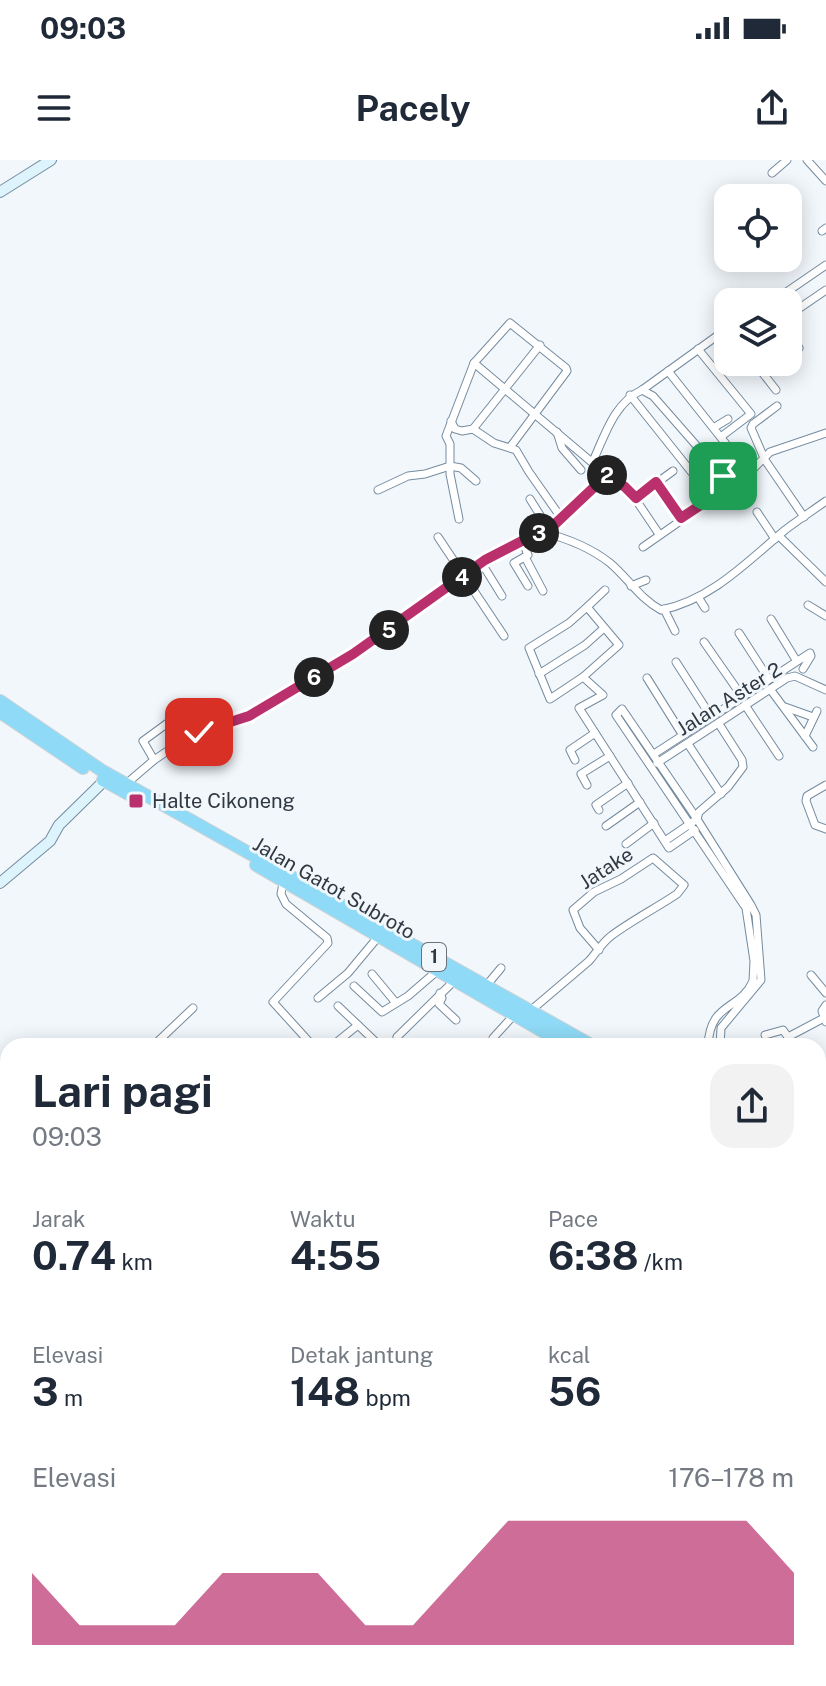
<!DOCTYPE html>
<html lang="id">
<meta charset="utf-8">
<style>
body{margin:0;font-family:"Public Sans",sans-serif;background:#f2f2f3;color:#1f2937;height:100vh;display:flex;flex-direction:column;font-size:30px;white-space:nowrap}
*{box-sizing:border-box;margin:0}
p{font-size:26px;color:#747a83}
.icon{flex:none;width:44px;height:44px;fill:none;stroke:currentColor;stroke-width:2;stroke-linecap:round;stroke-linejoin:round}
.map{position:relative;flex:1;overflow:hidden}
.details{position:absolute;left:0px;top:878px;width:826px;height:648px;display:flex;flex-direction:column;background:#fff;border-radius:24px 24px 0 0;box-shadow:0 4px 20px #0003}
.details>*{flex:none}
.controls{position:absolute;left:714px;top:24px;display:grid;gap:16px}
.controls a{display:grid;place-items:center;width:88px;height:88px;border-radius:16px;background:#fff;box-shadow:0 4px 20px #0003;font-size:40px}
.pin{position:absolute;display:grid;place-items:center;width:68px;height:68px;color:#fff;margin:-34px;border-radius:16px;box-shadow:0 4px 12px #0006}
.km{position:absolute;width:40px;height:40px;margin:-20px;border-radius:50%;background:#222;color:#fff;font-size:22px;line-height:40px;text-align:center}
.round{display:grid;place-items:center;flex:none;width:84px;height:84px;border-radius:24px;background:#f2f2f3}
.summary{display:flex;align-items:center;justify-content:space-between;height:136px;padding:0 32px}
h1{font-size:44px;font-weight:700;line-height:60px}
.figures{display:grid;grid-template-columns:repeat(3,1fr);gap:12px;height:136px;padding:8px 32px}
.figures div{display:grid;align-content:center}
.figures b{font-size:40px;font-weight:700}
.figures small{font-size:22px;font-weight:400}
.figures p{font-size:22px}
.chart{height:224px;padding:16px 32px}
.chart p{display:flex;justify-content:space-between}
.chart svg{width:100%;height:144px;margin-top:8px;fill:#b9306d;opacity:.7}
.status{display:flex;justify-content:space-between;align-items:center;height:56px;padding:0 40px;background:#fff;direction:ltr}
.status svg{height:22px;fill:currentColor}
header{display:flex;justify-content:space-between;align-items:center;height:104px;padding:0 32px;background:#fff;font-size:36px;font-weight:700}
.map>svg:first-child{display:block}
.lines{fill:none;stroke-linecap:round;stroke-linejoin:round}
.street-casing{stroke:#748b9f;stroke-width:9}
.secondary-casing{stroke:#748b9f;stroke-width:12}
.highway-casing{stroke:#d1d3d5;stroke-width:14}
.street{stroke:#fff;stroke-width:7}
.secondary{stroke:#ddf4fc;stroke-width:10}
.highway{stroke:#8fdaf6;stroke-width:12}
.route-casing{stroke:#fff;stroke-width:16}
.route{stroke:#b9306d;stroke-width:10}
.poi-dot{fill:#b9306d;stroke:#f2f7fc;stroke-width:3}
.labels{text-anchor:middle;stroke-width:6;stroke-linejoin:round;paint-order:stroke}
.shield{fill:#f2f7fc;stroke:#6a727a;stroke-width:2}
.shield-label{font-size:18px;font-weight:bold;fill:#2f3942}
.street-label{font-size:20px;fill:#2f3942;stroke:#f2f7fc}
.poi-label{font-size:20px;fill:#2f3942;stroke:#f2f7fc;text-anchor:start}
</style>
<div class="status"><b>09:03</b><svg viewBox="0 0 49 12"><path d="M0 12V9h3v3zM5 12V6h3v6zM10 12V3h3v9zM15 12V0h3v12zM26 1h20v11H26zM47 4h2v5h-2z"/></svg></div>
<header><svg class="icon" aria-label="menu" viewBox="0 0 24 24"><path d="M4 6h16M4 12h16M4 18h16"/></svg>Pacely<svg class="icon" aria-label="share" viewBox="0 0 24 24"><path d="M12 15V3M7 8l5-5 5 5M5 13v7h14v-7"/></svg></header>
<div class="map">
<svg width="826" height="1526" viewBox="0 0 826 1526">
<rect width="100%" height="100%" fill="#f2f7fc"/>
<g class="lines">
<defs>
<g id="street">
<path d="M807 0 826 21"/>
<path d="M772 13 787 0"/>
<path d="M822 71 826 68"/>
<path d="M772 142 826 105"/>
<path d="M788 156 826 130"/>
<path d="M788 173 799 188 788 197"/>
<path d="M698 189 751 254 722 276"/>
<path d="M754 202 776 230"/>
<path d="M474 203 510 163 566 208 567 211 511 286"/>
<path d="M668 211 749 313"/>
<path d="M763 213 780 202"/>
<path d="M642 230 653 236 731 325"/>
<path d="M630 235 697 319 706 320 720 313"/>
<path d="M777 246 753 264 751 268 765 300 804 357"/>
<path d="M451 261 455 269 462 271 473 269 540 185"/>
<path d="M715 267 728 259"/>
<path d="M473 269 494 283 516 290 529 312 562 359"/>
<path d="M557 272 562 288 581 310"/>
<path d="M593 301C605 275 614 243 642 230L728 168"/>
<path d="M607 315 630 331 659 374"/>
<path d="M656 322 681 358"/>
<path d="M378 330 408 316 425 314 450 306 461 308 476 321"/>
<path d="M636 338 673 311"/>
<path d="M530 339 548 368"/>
<path d="M757 352 775 379"/>
<path d="M542 372C566 378 591 388 610 403 628 418 640 439 661 450 711 440 747 402 785 370 798 360 812 351 826 341"/>
<path d="M779 376 826 422"/>
<path d="M438 377 504 476"/>
<path d="M522 380 528 395 514 403 528 426"/>
<path d="M643 387 749 313 770 292 826 273"/>
<path d="M525 397 543 431"/>
<path d="M481 402 502 436"/>
<path d="M631 426 646 420"/>
<path d="M698 437 705 448"/>
<path d="M808 445 826 456"/>
<path d="M587 447 619 485 583 517 550 539 529 488 569 463Z"/>
<path d="M587 447 605 430"/>
<path d="M664 449 675 471"/>
<path d="M771 459 796 500"/>
<path d="M739 473 768 518"/>
<path d="M704 482 741 535"/>
<path d="M676 502 710 555"/>
<path d="M539 514 585 485 604 468"/>
<path d="M583 517 603 535 579 548 669 688 695 670"/>
<path d="M647 518 682 574"/>
<path d="M770 529 813 587"/>
<path d="M745 545 779 596"/>
<path d="M785 547 813 557"/>
<path d="M805 576 817 551"/>
<path d="M688 584 721 634"/>
<path d="M654 594 810 493 811 496 803 509"/>
<path d="M154 600 143 581 180 554"/>
<path d="M575 600 570 590 595 573"/>
<path d="M657 603 787 518 795 516 826 530"/>
<path d="M126 624 154 600 190 576 249 556 353 494 499 391 555 364 607 315 474 203 446 276 450 284V314L459 359"/>
<path d="M587 625 581 614 610 596"/>
<path d="M826 625 807 636 806 641 815 665 826 669"/>
<path d="M599 650 596 645 628 623"/>
<path d="M606 666 640 642"/>
<path d="M665 681 697 659 699 652 728 627 743 607 742 600 719 564"/>
<path d="M626 684 654 663"/>
<path d="M284 718 281 734 286 744 327 778 328 783 273 842 313 886"/>
<path d="M372 814 396 843"/>
<path d="M811 815 826 833"/>
<path d="M354 826 382 852 408 836 437 811"/>
<path d="M486 826 501 808"/>
<path d="M440 833 442 838 439 844 456 860"/>
<path d="M318 838 348 813 378 777"/>
<path d="M826 845 822 851 826 862"/>
<path d="M338 846 380 886"/>
<path d="M529 852 589 801C596 793 602 783 611 776 631 761 656 748 677 734L684 725 653 698 621 719 594 732 573 750 580 768 599 790"/>
<path d="M765 875 783 870 788 877 824 858"/>
<path d="M493 878 514 855"/>
<path d="M153 886 193 848"/>
<path d="M332 886 358 865"/>
<path d="M402 886 397 877 454 821"/>
<path d="M708 886C710 841 740 851 753 821L754 801 746 748 616 555 622 549 695 656 751 745 756 755 761 820 721 868 720 886"/>
<path d="M818 925 826 937"/>
<path d="M0 991 8 986"/>
<path d="M6 1045 8 1047"/>
<path d="M0 1086 8 1091"/>
<path d="M0 1107 8 1097"/>
<path d="M818 1205 826 1211"/>
<path d="M0 1219 8 1228"/>
<path d="M0 1258 8 1250"/>
<path d="M818 1258 826 1214"/>
<path d="M0 1443 8 1431"/>
<path d="M246 1518 247 1526"/>
</g>
<g id="secondary">
<path d="M0 32 51 0"/>
<path d="M0 723 50 681 59 665 109 616"/>
<path d="M0 1000 8 1003"/>
<path d="M818 1063 826 1073"/>
<path d="M818 1100 826 1087"/>
<path d="M0 1382 8 1390"/>
<path d="M818 1384 826 1392"/>
<path d="M150 1518 160 1526"/>
<path d="M659 1518 661 1526"/>
</g>
<g id="highway">
<path d="M0 541 101 610 593 886"/>
<path d="M0 552 83 608"/>
<path d="M103 620 139 640"/>
<path d="M256 705 568 886"/>
<path d="M818 911 826 910"/>
</g>
</defs>
<!-- street casing -->
<use href="#street" class="street-casing"/>
<!-- secondary casing -->
<use href="#secondary" class="secondary-casing"/>
<!-- highway casing -->
<use href="#highway" class="highway-casing"/>
<!-- street -->
<use href="#street" class="street"/>
<!-- secondary -->
<use href="#secondary" class="secondary"/>
<!-- highway -->
<use href="#highway" class="highway"/>
</g>
<g class="lines">
<defs>
<path id="route" d="M199 572 249 556 353 494 485 400 555 364 607 315 625 327 636 338 656 322 681 358 731 325 723 316"/>
</defs>
<!-- route casing -->
<use href="#route" class="route-casing"/>
<!-- route -->
<use href="#route" class="route"/>
</g>
<!-- markers -->
<rect class="poi-dot" x="128" y="633" width="16" height="16" rx="4"/>
<g class="labels">
<!-- shield labels -->
<rect class="shield" x="422" y="783" width="24" height="28" rx="6"/>
<g class="shield-label">
<text x="434" y="803">1</text>
</g>
<!-- street labels -->
<g class="street-label">
<text transform="translate(729 539) rotate(-32)" y="7">Jalan Aster 2</text>
<text transform="translate(606 708) rotate(-33)" y="7">Jatake</text>
<text transform="translate(334 728) rotate(30)" y="7">Jalan Gatot Subroto</text>
</g>
<!-- poi labels -->
<g class="poi-label">
<text x="152" y="648">Halte Cikoneng</text>
</g>
</g>
</svg>
<div class="controls">
<a><svg class="icon" aria-label="locate" viewBox="0 0 24 24"><circle cx="12" cy="12" r="6"/><path d="M12 2v4M12 18v4M2 12h4M18 12h4"/></svg></a>
<a><svg class="icon" aria-label="layers" viewBox="0 0 24 24"><path d="M12 4l9 5-9 5-9-5zM3 14l9 5 9-5"/></svg></a>
</div>
<div class="pin" style="left:723px;top:316px;background:#1e9e55"><svg class="icon" aria-label="arrive" viewBox="0 0 24 24"><path d="M6 21V4h12l-3 4 3 4H6"/></svg></div>
<div class="pin" style="left:199px;top:572px;background:#d93025"><svg class="icon" aria-label="check" viewBox="0 0 24 24"><path d="M5 12l5 5 9-10"/></svg></div>
<b class="km" style="left:607px;top:315px">2</b>
<b class="km" style="left:539px;top:373px">3</b>
<b class="km" style="left:462px;top:417px">4</b>
<b class="km" style="left:389px;top:470px">5</b>
<b class="km" style="left:314px;top:517px">6</b>
<section class="details">
<div class="summary"><div><h1>Lari pagi</h1><p>09:03</p></div><a class="round"><svg class="icon" aria-label="share" viewBox="0 0 24 24"><path d="M12 15V3M7 8l5-5 5 5M5 13v7h14v-7"/></svg></a></div>
<div class="figures">
<div><p>Jarak</p><b>0.74<small> km</small></b></div>
<div><p>Waktu</p><b>4:55</b></div>
<div><p>Pace</p><b>6:38<small> /km</small></b></div>
</div>
<div class="figures">
<div><p>Elevasi</p><b>3<small> m</small></b></div>
<div><p>Detak jantung</p><b>148<small> bpm</small></b></div>
<div><p>kcal</p><b>56</b></div>
</div>
<div class="chart"><p><span>Elevasi</span>176–178 m</p>
<svg viewBox="0 0 160 44" preserveAspectRatio="none"><path d="M0 44V22L10 38L20 38L30 38L40 22L50 22L60 22L70 38L80 38L90 22L100 6L110 6L120 6L130 6L140 6L150 6L160 22V44z"/></svg>
</div>
</section>
</div>
